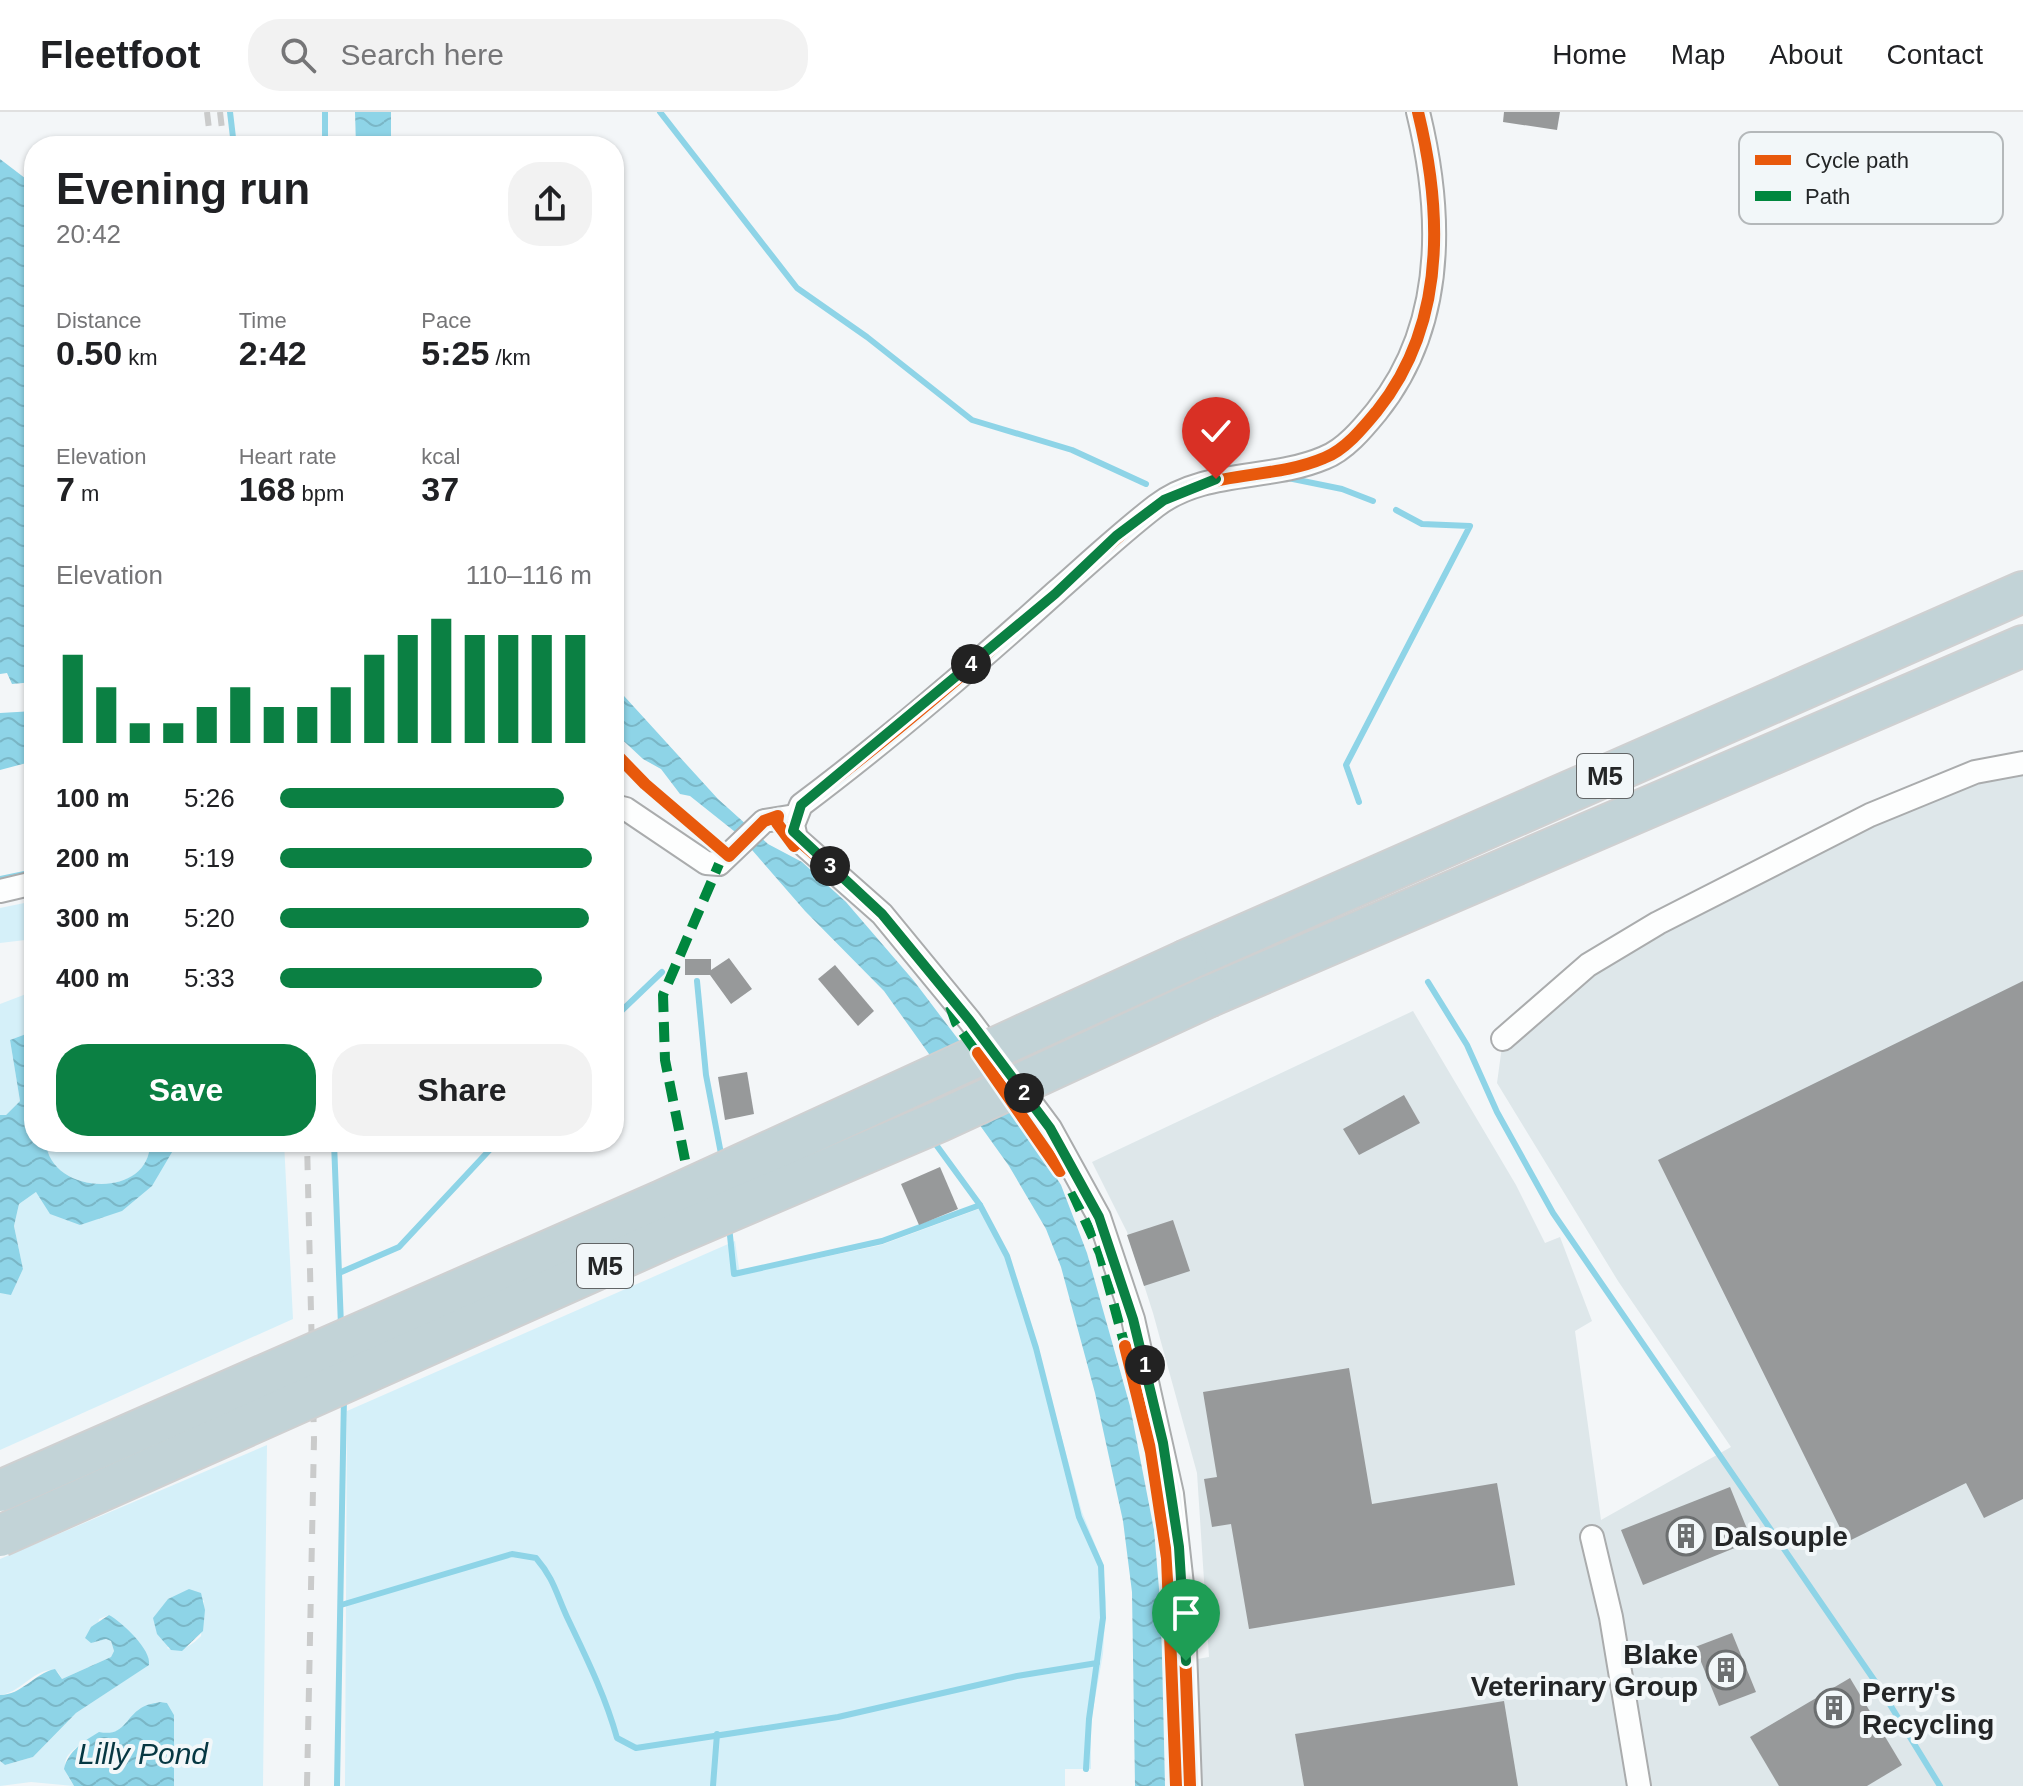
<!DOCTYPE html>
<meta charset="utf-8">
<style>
body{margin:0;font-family:Helvetica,sans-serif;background:#f2f2f2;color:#202124;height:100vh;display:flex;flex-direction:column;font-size:30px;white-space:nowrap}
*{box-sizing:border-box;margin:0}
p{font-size:26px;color:#757577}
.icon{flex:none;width:44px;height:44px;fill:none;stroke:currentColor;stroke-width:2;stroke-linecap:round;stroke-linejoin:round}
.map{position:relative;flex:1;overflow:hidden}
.side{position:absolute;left:24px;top:24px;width:600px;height:1016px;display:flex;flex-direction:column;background:#fff;border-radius:32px;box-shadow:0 2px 6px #0004}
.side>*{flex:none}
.pin{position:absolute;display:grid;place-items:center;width:68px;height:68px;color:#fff;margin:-82px -34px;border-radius:50% 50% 50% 0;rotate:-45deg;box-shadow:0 0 8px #0007}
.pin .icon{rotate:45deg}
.km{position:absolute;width:40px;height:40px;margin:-20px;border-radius:50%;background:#222;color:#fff;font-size:22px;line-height:40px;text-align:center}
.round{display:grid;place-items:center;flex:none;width:84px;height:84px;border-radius:32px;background:#f2f2f2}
.headline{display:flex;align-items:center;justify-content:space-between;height:136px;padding:0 32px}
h1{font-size:44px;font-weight:700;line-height:60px}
.metrics{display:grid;grid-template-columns:repeat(3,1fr);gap:12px;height:136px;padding:8px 32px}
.metrics div{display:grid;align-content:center}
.metrics b{font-size:34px;font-weight:700}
.metrics small{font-size:22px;font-weight:400}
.metrics p{font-size:22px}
.chart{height:224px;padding:16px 32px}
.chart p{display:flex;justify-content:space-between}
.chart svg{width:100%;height:144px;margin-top:8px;stroke:#0b8043;stroke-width:6}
.primary-button{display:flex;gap:16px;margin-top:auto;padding:16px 32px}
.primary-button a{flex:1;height:92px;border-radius:32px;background:#0b8043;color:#fff;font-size:32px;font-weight:700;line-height:92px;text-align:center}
.primary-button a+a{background:#f2f2f2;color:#202124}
ul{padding:0 32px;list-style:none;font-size:26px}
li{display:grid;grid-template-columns:128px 96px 1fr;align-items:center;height:60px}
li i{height:20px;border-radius:10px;background:#0b8043}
header{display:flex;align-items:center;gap:48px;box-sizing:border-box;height:112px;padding:0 40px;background:#fff;border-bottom:2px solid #e0e0e0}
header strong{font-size:38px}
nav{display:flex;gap:44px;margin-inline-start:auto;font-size:28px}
.search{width:560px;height:72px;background:#f2f2f2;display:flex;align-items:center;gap:20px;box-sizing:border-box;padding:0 28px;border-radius:32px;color:#757577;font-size:30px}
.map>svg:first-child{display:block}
.built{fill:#dee7ea}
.grass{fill:#d5f0f9;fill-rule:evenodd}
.water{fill:url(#water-waves)}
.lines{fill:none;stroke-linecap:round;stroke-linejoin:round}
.stream{stroke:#8ed4e7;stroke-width:6}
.building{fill:#97999a}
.minor-casing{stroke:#aaacad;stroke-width:26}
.motorway-casing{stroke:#cfd0d1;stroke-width:44}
.minor{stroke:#fdfefe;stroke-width:22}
.motorway{stroke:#c2d3d7;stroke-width:40}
.rail{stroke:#cacbcb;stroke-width:6;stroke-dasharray:14 14;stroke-linecap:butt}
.motorway-bridge-casing{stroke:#cfd0d1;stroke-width:44;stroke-linecap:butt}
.motorway-bridge{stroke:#c2d3d7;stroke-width:40}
.quiet{stroke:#00873e;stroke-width:10;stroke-dasharray:20 10;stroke-linecap:butt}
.cycleway-casing{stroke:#f2f7f9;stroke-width:17}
.cycleway{stroke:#e8590c;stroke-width:12}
.route-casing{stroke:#fff;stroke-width:16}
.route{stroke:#0b8043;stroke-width:10}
.labels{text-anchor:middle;stroke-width:8;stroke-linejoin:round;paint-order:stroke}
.shield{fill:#f2f7f9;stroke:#626566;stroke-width:2}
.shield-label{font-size:26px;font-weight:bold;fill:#242627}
.poi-label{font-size:28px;font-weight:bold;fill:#242627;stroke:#f2f7f9;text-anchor:start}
.water-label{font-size:30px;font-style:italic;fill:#063742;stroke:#f2f7f9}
.key{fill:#f2f7f9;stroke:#b4b8ba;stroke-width:2}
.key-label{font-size:22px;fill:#242627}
</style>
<header>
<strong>Fleetfoot</strong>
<div class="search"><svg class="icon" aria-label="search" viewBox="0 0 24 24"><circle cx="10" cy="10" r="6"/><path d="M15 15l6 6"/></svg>Search here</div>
<nav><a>Home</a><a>Map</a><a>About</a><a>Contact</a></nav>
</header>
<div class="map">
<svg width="2023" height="1674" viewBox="0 0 2023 1674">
<defs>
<pattern id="water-waves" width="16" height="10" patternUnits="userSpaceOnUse" patternTransform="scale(2)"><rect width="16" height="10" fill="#8ed4e7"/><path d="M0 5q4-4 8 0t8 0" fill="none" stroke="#7ab6c6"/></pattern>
</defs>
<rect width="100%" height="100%" fill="#f3f6f8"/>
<!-- built -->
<path class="built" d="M2023 651V1674H1190L1186 1549 1209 1545 1197 1361 1153 1201 1127 1120 1092 1050 1413 899 1516 1073 1545 1131 1560 1125 1592 1209 1575 1219 1601 1408 1731 1335 1618 1169 1497 971 1503 927 1538 894 1777 752Z"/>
<!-- grass -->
<g class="grass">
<path d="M34 789V827L0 831V796Z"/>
<path d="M34 879V919L10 928 20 989 6 1003H0V892Z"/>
<path d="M46 1030H150C151 1089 49 1083 46 1030Z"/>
<path d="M178 1030H284L293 1207 0 1338V1181L11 1182 23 1157 14 1114 19 1092 36 1080 80 1113Z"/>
<path d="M984 1095 1009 1145 1024 1187 1082 1400 1103 1452 1106 1490 1103 1542 1091 1609V1657H1065V1674H345L347 1299 735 1129 740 1163 881 1133Z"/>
<path d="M267 1333 263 1674H174V1603L167 1591C142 1586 139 1607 121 1617 98 1630 44 1633 74 1674L31 1670 0 1674V1649L5 1653 33 1645 76 1601 148 1553 109 1503 99 1507 94 1530 106 1527 111 1529 114 1539 111 1545 62 1567 58 1560C38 1551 21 1582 0 1583V1447ZM204 1488 201 1524C191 1534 180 1541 167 1536Z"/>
</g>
<!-- water -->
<g class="water">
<path d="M355 0H391V34H356Z"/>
<path d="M0 47 34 73V570L12 572 7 561 0 562Z"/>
<path d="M614 573 718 687 768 732 802 750 846 790 914 869 1020 1009 1061 1073 1087 1141 1130 1294 1154 1418 1161 1500 1165 1674H1135L1132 1480 1123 1409 1095 1281 1061 1155 1046 1117 1009 1054 884 879 805 799 739 723 690 684 680 682 661 657 643 647 614 620Z"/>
<path d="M34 599V649L0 658V601Z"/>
<path d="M34 919V1030H46C49 1083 151 1089 150 1030H178L152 1074 122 1099 80 1113 50 1102 36 1080 19 1092 14 1114 23 1157 11 1183 0 1181V1003H6L20 989 10 928Z"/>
<path d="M189 1477 201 1481 205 1498 203 1519 182 1539 171 1538 157 1522 153 1506 168 1487Z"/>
<path d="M109 1503C122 1510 152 1538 149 1553L76 1601 33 1645 5 1653 0 1649V1583C22 1583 33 1562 55 1557L62 1567 111 1545 114 1539 111 1529 106 1527 91 1531 85 1526 91 1515Z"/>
<path d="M160 1590 167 1591 174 1603V1674H74L64 1657C68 1639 84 1629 99 1620 124 1625 124 1607 141 1596 145 1593 154 1591 160 1590Z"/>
</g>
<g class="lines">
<!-- stream -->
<g class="stream">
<path d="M230 0 234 34"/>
<path d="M325 0V34"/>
<path d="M660 0 797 176 867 225 972 308 1072 338 1146 372"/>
<path d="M1288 366 1342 377 1373 389"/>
<path d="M1359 690 1346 653 1470 414 1422 412 1396 398"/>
<path d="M0 767 34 760"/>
<path d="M697 869 706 963 722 1047"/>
<path d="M1428 870 1467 933 1497 1000 1553 1101 1881 1578 1940 1674"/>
<path d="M614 906 662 860"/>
<path d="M334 1030 341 1214"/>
<path d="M937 1034 980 1093 1007 1144 1036 1236 1079 1405 1101 1454 1103 1506 1089 1607 1086 1657"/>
<path d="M729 1114 734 1162 882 1129 980 1093"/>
<path d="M339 1161 399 1135 497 1030"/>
<path d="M341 1493 512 1442 536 1446C554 1467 556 1481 567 1505 586 1545 605 1583 617 1626L636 1636 838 1605 1017 1564 1097 1551"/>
<path d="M337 1674 344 1285"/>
<path d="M713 1674 717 1622"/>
</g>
</g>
<!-- building -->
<g class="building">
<path d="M1504 0H1560L1557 18 1503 10Z"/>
<path d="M729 846 752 877 731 892 710 863H685V847H711V858Z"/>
<path d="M835 853 874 899 858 914 818 867Z"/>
<path d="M2023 869V1387L1984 1406 1966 1371 1847 1430 1658 1048Z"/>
<path d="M747 960 754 1002 725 1008 718 965Z"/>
<path d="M1404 983 1420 1011 1359 1043 1343 1017Z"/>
<path d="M940 1055 958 1097 919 1113 901 1072Z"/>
<path d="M1173 1108 1190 1159 1144 1174 1127 1123Z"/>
<path d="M1349 1256 1372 1392 1497 1371 1515 1473 1249 1517 1231 1412 1212 1415 1204 1367 1217 1365 1203 1280Z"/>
<path d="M1730 1375 1752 1429 1643 1473 1621 1418Z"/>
<path d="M1732 1521 1756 1580 1719 1594 1695 1535Z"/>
<path d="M1850 1566 1902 1653 1867 1674H1779L1750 1625Z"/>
<path d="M1504 1589 1518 1674H1304L1295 1622Z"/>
</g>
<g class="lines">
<defs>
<g id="minor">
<path d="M614 694 626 697 706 751 719 752 764 709 795 704"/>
<path d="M0 779 34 771"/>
<path d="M1503 927 1588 853 1658 811 1870 703 1975 660 2023 651"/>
<path d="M1592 1425 1611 1505 1639 1674"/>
<path d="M1190 1674 1183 1482 1172 1382 1133 1207 1099 1105 1050 1016 970 909 882 802 796 726 793 713 801 693C889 627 974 554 1056 480 1089 451 1121 421 1156 394 1204 357 1270 369 1324 346 1345 338 1363 316 1377 299 1446 213 1443 102 1418 0"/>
</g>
<g id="motorway">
<path d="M1187 848 2023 480"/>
<path d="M1210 884 2023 534"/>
</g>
</defs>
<!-- minor casing -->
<use href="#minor" class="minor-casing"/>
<!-- motorway casing -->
<use href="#motorway" class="motorway-casing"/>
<!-- minor -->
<use href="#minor" class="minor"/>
<!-- motorway -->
<use href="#motorway" class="motorway"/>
<!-- rail -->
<g class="rail">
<path d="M207 0 211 34"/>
<path d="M220 0 224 34"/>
<path d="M307 1674 314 1327 307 1030"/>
</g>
<defs>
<g id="motorway-bridge">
<path d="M0 1379 662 1089 1187 848"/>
<path d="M0 1424 669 1125 940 1009 1210 884"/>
</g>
</defs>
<!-- motorway-bridge casing -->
<use href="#motorway-bridge" class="motorway-bridge-casing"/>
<!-- motorway-bridge -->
<use href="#motorway-bridge" class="motorway-bridge"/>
<!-- quiet -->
<g class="quiet">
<path d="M950 894 956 911 982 948"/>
<path d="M685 1048 665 948 663 883 719 752"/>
<path d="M1072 1080 1100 1141 1126 1238"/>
</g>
<defs>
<g id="cycleway">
<path d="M614 640 645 672 729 744 764 709 778 704 777 711 794 734"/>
<path d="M978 941 1060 1059"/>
<path d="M1125 1234 1151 1340 1167 1446 1176 1674"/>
<path d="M1190 1674 1183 1482 1172 1382 1133 1207 1099 1105 1050 1016 970 909 882 802 796 726 793 713 801 693C889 627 974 554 1056 480 1089 451 1121 421 1156 394 1204 357 1270 369 1324 346 1345 338 1363 316 1377 299 1446 213 1443 102 1418 0"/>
</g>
</defs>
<!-- cycleway casing -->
<use href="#cycleway" class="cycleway-casing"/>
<!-- cycleway -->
<use href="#cycleway" class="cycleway"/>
</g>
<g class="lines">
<defs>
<path id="route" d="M1186 1549 1179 1435 1163 1331 1133 1207 1099 1105 1050 1016 970 909 882 802 793 719 801 693 1055 482 1116 424 1164 388 1216 367"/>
</defs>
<!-- route casing -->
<use href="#route" class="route-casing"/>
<!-- route -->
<use href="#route" class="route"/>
</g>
<!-- icons -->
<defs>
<symbol id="building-ring" viewBox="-11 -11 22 22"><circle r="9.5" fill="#f2f7f9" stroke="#6c6f70" stroke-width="1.5"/><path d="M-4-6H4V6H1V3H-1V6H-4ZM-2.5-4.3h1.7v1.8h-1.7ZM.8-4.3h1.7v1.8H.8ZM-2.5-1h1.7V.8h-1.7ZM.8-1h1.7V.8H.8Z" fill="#6c6f70"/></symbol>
</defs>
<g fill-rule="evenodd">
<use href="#building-ring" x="1664" y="1402" width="44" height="44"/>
<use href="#building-ring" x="1704" y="1536" width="44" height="44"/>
<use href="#building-ring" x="1812" y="1574" width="44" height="44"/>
</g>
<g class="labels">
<!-- shield labels -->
<g class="shield">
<rect x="1577" y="642" width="56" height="44" rx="6"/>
<rect x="577" y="1132" width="56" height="44" rx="6"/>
</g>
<g class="shield-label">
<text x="1605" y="673">M5</text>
<text x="605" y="1163">M5</text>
</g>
<!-- poi labels -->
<g class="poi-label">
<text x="1714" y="1434">Dalsouple</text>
<text x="1698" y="1552" text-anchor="end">Blake<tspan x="1698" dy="32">Veterinary Group</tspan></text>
<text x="1862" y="1590">Perry's<tspan x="1862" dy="32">Recycling</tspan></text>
</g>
<!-- water labels -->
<g class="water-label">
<text x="143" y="1652">Lilly Pond</text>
</g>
</g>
<!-- legend -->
<rect x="1739" y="20" width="264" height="92" rx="12" class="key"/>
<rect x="1755" y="43" width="36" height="10" fill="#e8590c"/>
<rect x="1755" y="79" width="36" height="10" fill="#00873e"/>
<g class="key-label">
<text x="1805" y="56">Cycle path</text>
<text x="1805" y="92">Path</text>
</g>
</svg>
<div class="pin" style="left:1186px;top:1549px;background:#1e9e55"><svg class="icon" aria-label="arrive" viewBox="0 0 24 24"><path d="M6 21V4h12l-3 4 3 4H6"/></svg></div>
<div class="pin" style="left:1216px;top:367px;background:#d93025"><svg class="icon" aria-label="check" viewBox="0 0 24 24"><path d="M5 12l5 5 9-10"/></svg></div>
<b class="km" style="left:1145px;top:1253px">1</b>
<b class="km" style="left:1024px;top:981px">2</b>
<b class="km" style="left:830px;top:754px">3</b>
<b class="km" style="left:971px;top:552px">4</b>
<section class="side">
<div class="headline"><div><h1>Evening run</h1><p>20:42</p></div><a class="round"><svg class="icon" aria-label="share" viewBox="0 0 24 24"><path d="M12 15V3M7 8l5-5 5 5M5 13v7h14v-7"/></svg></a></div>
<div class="metrics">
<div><p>Distance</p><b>0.50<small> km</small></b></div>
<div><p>Time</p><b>2:42</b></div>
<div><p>Pace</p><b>5:25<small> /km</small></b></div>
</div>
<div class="metrics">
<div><p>Elevation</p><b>7<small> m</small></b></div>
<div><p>Heart rate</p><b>168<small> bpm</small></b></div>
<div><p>kcal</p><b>37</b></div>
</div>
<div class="chart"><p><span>Elevation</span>110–116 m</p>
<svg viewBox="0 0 160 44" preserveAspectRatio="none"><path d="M5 44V17M15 44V27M25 44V38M35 44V38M45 44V33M55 44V27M65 44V33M75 44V33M85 44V27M95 44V17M105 44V11M115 44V6M125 44V11M135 44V11M145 44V11M155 44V11"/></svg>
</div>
<ul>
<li><b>100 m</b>5:26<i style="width:91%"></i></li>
<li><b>200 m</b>5:19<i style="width:100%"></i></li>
<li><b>300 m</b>5:20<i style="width:99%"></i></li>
<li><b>400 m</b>5:33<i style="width:84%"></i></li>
</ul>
<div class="primary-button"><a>Save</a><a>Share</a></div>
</section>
</div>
